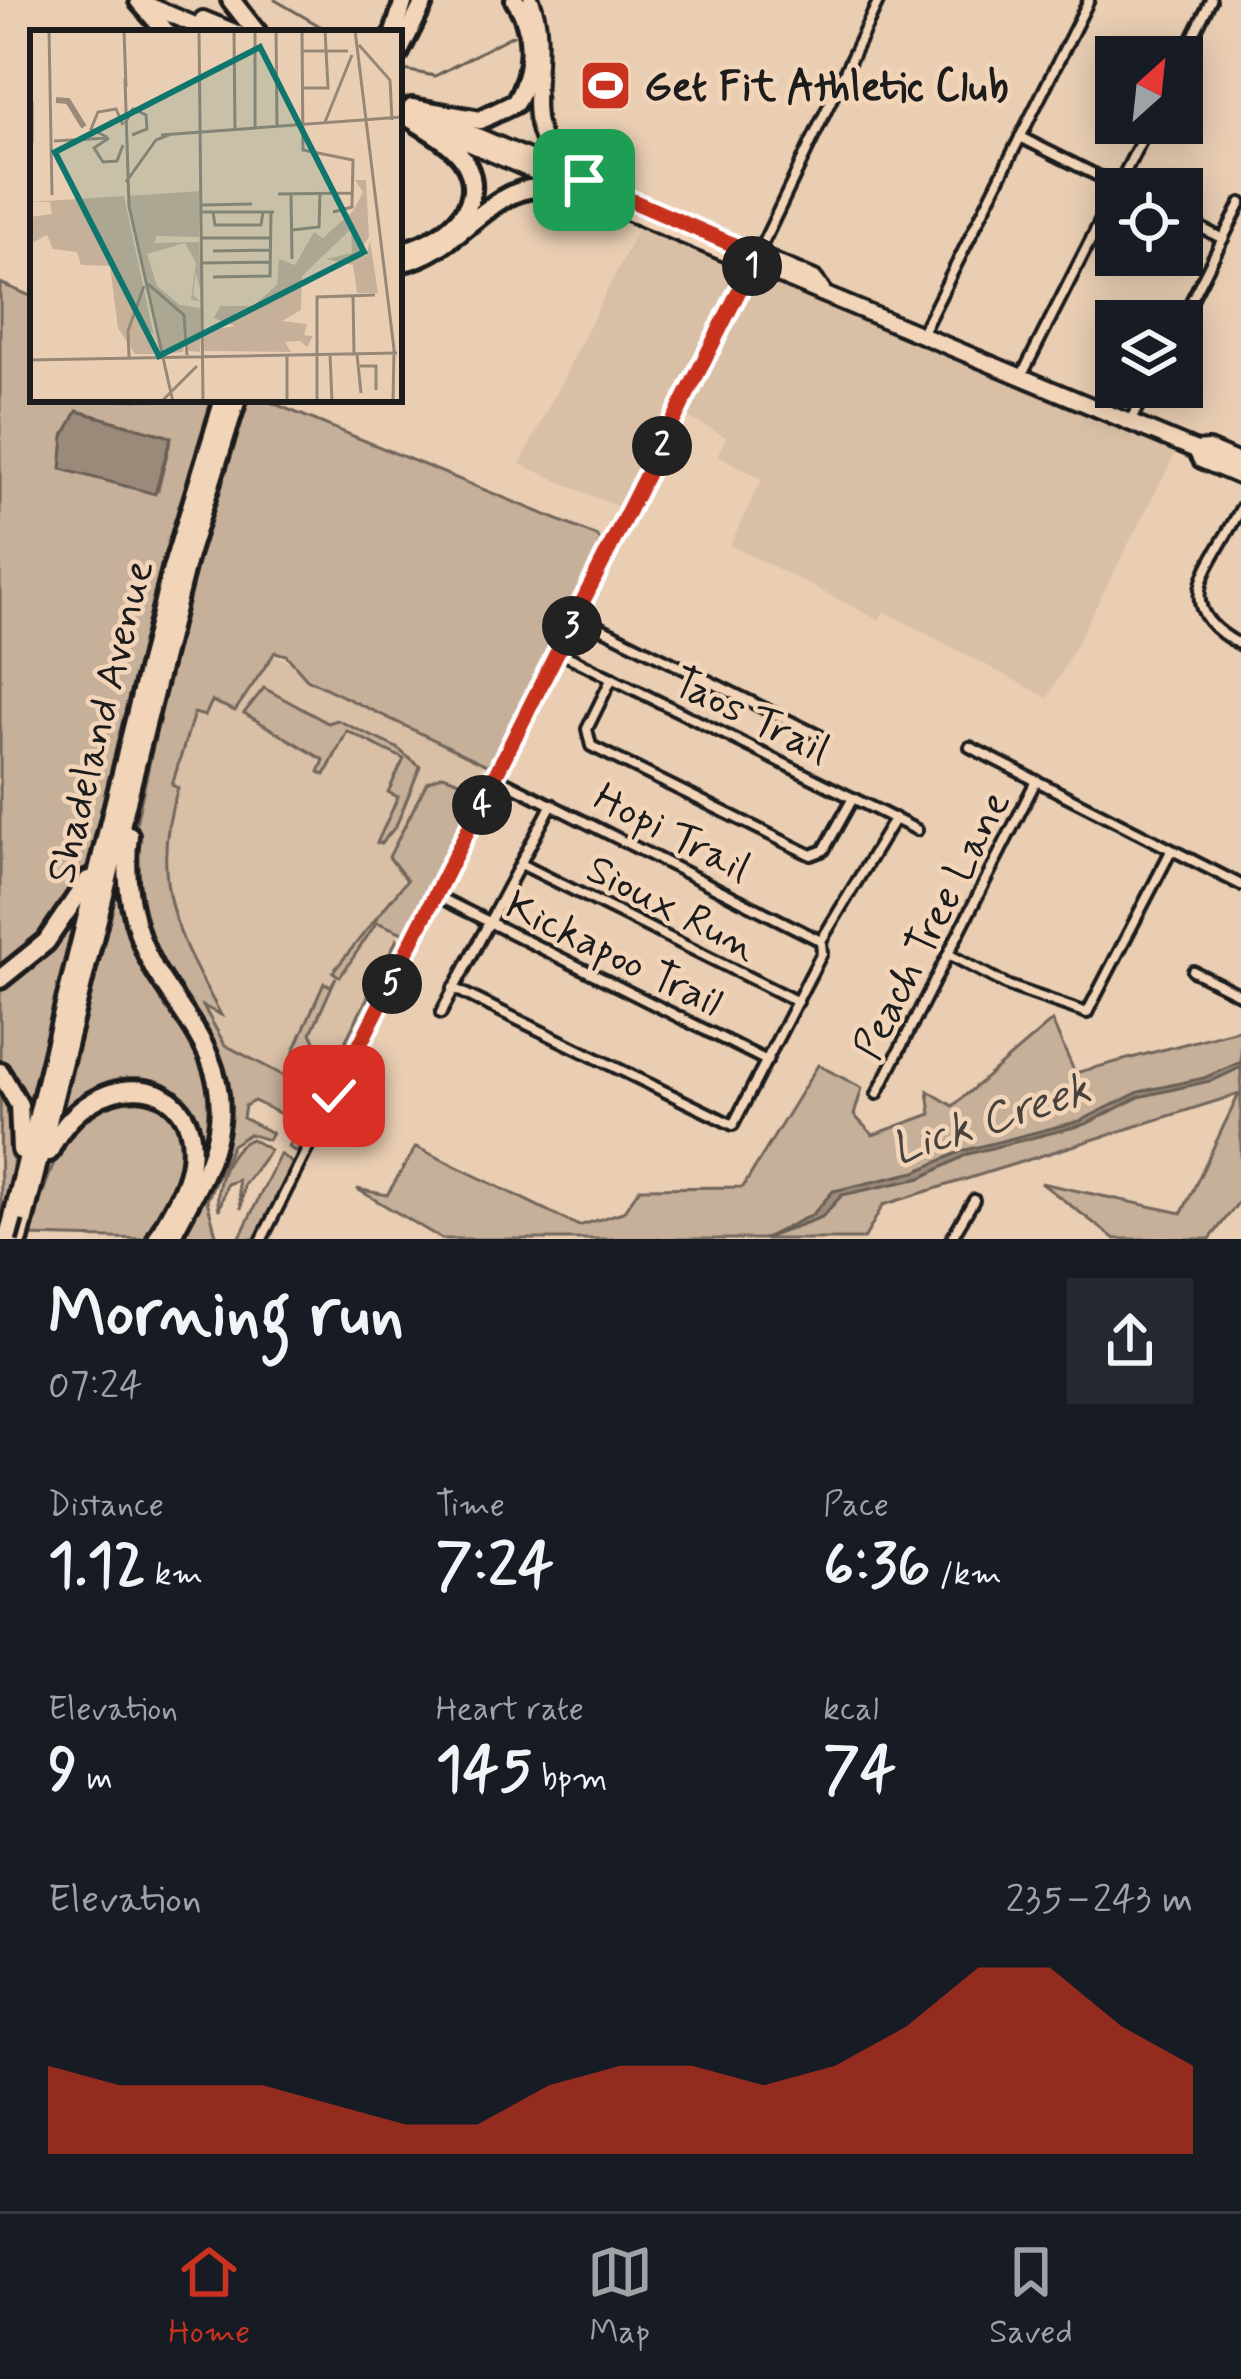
<!DOCTYPE html>
<meta charset="utf-8">
<style>
body{margin:0;font-family:Mynerve,sans-serif;background:#242831;color:#f1f3f6;height:100vh;display:flex;flex-direction:column;font-size:45px;white-space:nowrap}
*{box-sizing:border-box;margin:0}
p{font-size:39px;color:#9ea1a6}
.icon{flex:none;width:66px;height:66px;fill:none;stroke:currentColor;stroke-width:2;stroke-linecap:round;stroke-linejoin:round}
.map{position:relative;height:1239px;overflow:hidden}
.drawer{display:flex;flex-direction:column;background:#171b24;flex:1}
.drawer>*{flex:none}
.needle{width:78px;rotate:27deg}
.buttons{position:absolute;left:1095px;top:36px;display:grid;gap:24px}
.buttons a{display:grid;place-items:center;width:108px;height:108px;border-radius:0px;background:#171b24;box-shadow:0 6px 30px #0003;font-size:60px}
.pin{position:absolute;display:grid;place-items:center;width:102px;height:102px;color:#fff;margin:-51px;border-radius:24px;box-shadow:0 6px 18px #0006}
.km{position:absolute;width:60px;height:60px;margin:-30px;border-radius:50%;background:#222;color:#fff;font-size:33px;line-height:60px;text-align:center}
.round{display:grid;place-items:center;flex:none;width:126px;height:126px;border-radius:0px;background:#242831}
.overview{display:flex;align-items:center;justify-content:space-between;height:204px;padding:0 48px}
h1{font-size:66px;font-weight:700;line-height:90px}
.figures{display:grid;grid-template-columns:repeat(3,1fr);gap:18px;height:204px;padding:12px 48px}
.figures div{display:grid;align-content:center}
.figures b{font-size:60px;font-weight:700}
.figures small{font-size:33px;font-weight:400}
.figures p{font-size:33px}
.chart{height:336px;padding:24px 48px}
.chart p{display:flex;justify-content:space-between}
.chart svg{width:100%;height:216px;margin-top:12px;fill:#c8321e;opacity:.7}
.tabs{display:flex;justify-content:space-around;align-items:center;height:168px;border-top:3px solid #363941;background:#171b24;font-size:33px;color:#9ea1a6}
.tabs a{display:grid;justify-items:center;gap:6px}
.tabs .current{color:#c8321e}
.map>svg:first-child{display:block}
.built{fill:#d8bfa6}
.green{fill:#c7b09a;stroke:#72665b;stroke-width:3;fill-rule:evenodd}
.water{fill:#9b8a79;stroke:#685e54;stroke-width:3}
.lines{fill:none;stroke-linecap:round;stroke-linejoin:round}
.stream{stroke:#685e54;stroke-width:3}
.minor-casing{stroke:#1c1c1c;stroke-width:16}
.primary-casing{stroke:#1c1c1c;stroke-width:22}
.motorway-casing{stroke:#1c1c1c;stroke-width:26}
.minor{stroke:#f2d5b9;stroke-width:8}
.primary{stroke:#f2d5b9;stroke-width:14}
.motorway{stroke:#f2d5b9;stroke-width:16}
.motorway-bridge-casing{stroke:#1c1c1c;stroke-width:26;stroke-linecap:butt}
.motorway-bridge{stroke:#f2d5b9;stroke-width:16}
.route-casing{stroke:#fff;stroke-width:24}
.route{stroke:#c8321e;stroke-width:15}
.labels{text-anchor:middle;stroke-width:9;stroke-linejoin:round;paint-order:stroke}
.poi-label{font-size:42px;font-weight:bold;fill:#1c1c1c;stroke:#f2d5b9;text-anchor:start}
.street-label{font-size:42px;fill:#1c1c1c;stroke:#f2d5b9}
.water-label{font-size:45px;font-style:italic;fill:#48423d;stroke:#f2d5b9}
.inset-river{fill:none;stroke:#9b8a79;stroke-width:6}
.inset-road{fill:none;stroke:#978777;stroke-width:3}
.view{fill:#0f766e;fill-opacity:0.15;stroke:#0f766e;stroke-width:6}
.inset-edge{fill:none;stroke:#1c1c1c;stroke-width:6}
</style>
<div class="map">
<svg width="1241" height="1239" viewBox="0 0 1241 1239">
<rect width="100%" height="100%" fill="#e9ceb3"/>
<filter id="ink" filterUnits="userSpaceOnUse"><feTurbulence type="fractalNoise" baseFrequency=".00833" numOctaves="2"/><feDisplacementMap in="SourceGraphic" scale="24" xChannelSelector="R" yChannelSelector="G"/><feConvolveMatrix kernelMatrix="1 2 1 2 8 2 1 2 1" color-interpolation-filters="sRGB"/></filter>
<g filter="url(#ink)">
<!-- built -->
<g class="built">
<path d="M639 227 727 264 739 277 620 508 520 464Z"/>
<path d="M758 278 1176 453 1048 698 884 611 879 620 730 545 762 479 718 455 726 437 686 416Z"/>
<path d="M196 634 271 653 486 759 314 1105 224 1060 204 1006 165 933 150 874Z"/>
</g>
<!-- green -->
<g class="green">
<path d="M0 283 33 297V399H216L169 552 88 871 58 923 0 972ZM77 411 171 437 158 490Z"/>
<path d="M242 399H263L597 536 605 545 514 720 518 723 500 755 487 765 307 679 286 655 275 652 235 711 212 701 205 716 194 713 172 785 178 788C147 879 178 937 221 1015L203 1006 225 1045 313 1091 320 1107 296 1152 288 1147 296 1130 281 1121 283 1115 254 1101 245 1106 243 1118 272 1133 268 1140 249 1134 232 1145 207 1200 217 1239H177L224 1094 142 930 131 846 197 549Z"/>
<path d="M264 688 328 723 337 720 397 748 420 767 396 826 381 844 377 843 398 797 388 792 404 759 347 731 325 775 319 772 324 760 244 713Z"/>
<path d="M443 775 476 787 470 817 415 931 405 934 377 922 340 977 333 972 407 880 389 857 427 782Z"/>
<path d="M119 853C135 948 231 1041 213 1138 208 1163 188 1191 177 1213L193 1170 179 1107 114 1084 86 1096 60 1123 56 1121Z"/>
<path d="M76 910 80 912 28 1127 0 1067V981Z"/>
<path d="M397 939 404 950 355 1040 345 1042Z"/>
<path d="M336 977 311 1033 316 1043 294 1051 324 983 331 986Z"/>
<path d="M1052 1021 1075 1073 1241 1029V1199L1210 1239H1115L1041 1183 1182 1213 1239 1094 883 1205 864 1239H442L357 1189 387 1195 416 1147 579 1226 623 1212 640 1188 743 1187 818 1065 862 1088 854 1115 873 1135 931 1114 928 1091 953 1106Z"/>
<path d="M334 1046 346 1056 333 1074 301 1063Z"/>
<path d="M0 1082C24 1128 13 1178 1 1226Z"/>
<path d="M107 1096 149 1097 182 1127 187 1165 151 1239 27 1236 66 1130Z"/>
<path d="M251 1139 270 1150 244 1185 241 1209 238 1180 227 1184 219 1210C214 1186 227 1148 251 1139Z"/>
<path d="M280 1154 293 1164 256 1239H239Z"/>
</g>
<!-- water -->
<g class="water">
<path d="M77 411 171 437 155 494 61 469 64 436Z"/>
<path d="M1241 1062V1067L1214 1080 1139 1097 1086 1124 968 1154 921 1178 842 1195 822 1217 763 1239 813 1214 833 1191 915 1172 962 1151 1080 1121 1139 1092 1204 1078Z"/>
</g>
<g class="lines">
<!-- stream -->
<g class="stream">
<path d="M275 0 332 33"/>
<path d="M399 69 435 76 513 35"/>
</g>
<defs>
<g id="minor">
<path d="M1182 59 1211 0"/>
<path d="M1020 137 1124 189"/>
<path d="M1117 188 1150 123"/>
<path d="M1182 218 1223 239"/>
<path d="M1181 321 1241 203"/>
<path d="M922 333 1089 0"/>
<path d="M1022 375 1116 190"/>
<path d="M1131 421 1148 387"/>
<path d="M1241 508C1211 567 1165 605 1241 645"/>
<path d="M577 616 820 736"/>
<path d="M559 652 917 830"/>
<path d="M612 678 587 729 591 746 811 855 824 850 853 798"/>
<path d="M970 747 1241 885"/>
<path d="M496 777 821 941"/>
<path d="M521 864 798 1002"/>
<path d="M437 896 767 1061"/>
<path d="M950 955 1009 986 1087 1013 1171 851"/>
<path d="M1193 971 1241 995"/>
<path d="M453 988 733 1125 822 953 821 941 895 818"/>
<path d="M441 1013 552 804"/>
<path d="M877 1094 1036 781"/>
<path d="M262 1239 752 266 879 0"/>
<path d="M951 1239 974 1200"/>
</g>
<g id="primary">
<path d="M531 0C555 55 510 127 565 167"/>
<path d="M141 2 214 33"/>
<path d="M203 19 237 33"/>
<path d="M399 113 574 189"/>
<path d="M437 119 814 279 822 289"/>
<path d="M594 198 1196 450 1208 449 1241 463"/>
<path d="M1196 450 1201 460 1241 477"/>
</g>
<g id="motorway">
<path d="M231 0 257 33"/>
<path d="M139 1 167 33"/>
<path d="M394 33 404 0"/>
<path d="M399 52 425 0"/>
<path d="M412 108 480 120 515 103C534 73 535 29 515 0"/>
<path d="M399 252C440 244 494 206 463 159 450 141 428 130 410 118"/>
<path d="M399 263C458 252 488 189 538 188 559 188 582 197 603 202"/>
<path d="M129 835C123 881 132 929 155 970 187 1022 229 1062 218 1129 212 1168 187 1204 170 1239"/>
<path d="M0 979 46 942 88 880"/>
<path d="M0 1072 19 1105 21 1150"/>
<path d="M49 1152C89 1063 202 1071 191 1161 188 1188 169 1215 157 1239"/>
<path d="M13 1217 172 569 224 399"/>
<path d="M19 1239 188 555 237 399"/>
</g>
</defs>
<!-- minor casing -->
<use href="#minor" class="minor-casing"/>
<!-- primary casing -->
<use href="#primary" class="primary-casing"/>
<!-- motorway casing -->
<use href="#motorway" class="motorway-casing"/>
<!-- minor -->
<use href="#minor" class="minor"/>
<!-- primary -->
<use href="#primary" class="primary"/>
<!-- motorway -->
<use href="#motorway" class="motorway"/>
<defs>
<path id="motorway-bridge" d="M7 1239 13 1218"/>
</defs>
<!-- motorway-bridge casing -->
<use href="#motorway-bridge" class="motorway-bridge-casing"/>
<!-- motorway-bridge -->
<use href="#motorway-bridge" class="motorway-bridge"/>
</g>
</g>
<g class="lines" filter="url(#ink)">
<defs>
<path id="route" d="M334 1096 757 255 584 180"/>
</defs>
<!-- route casing -->
<use href="#route" class="route-casing"/>
<!-- route -->
<use href="#route" class="route"/>
</g>
<!-- icons -->
<defs>
<symbol id="stadium-square" viewBox="-11 -11 22 22"><rect x="-9" y="-9" width="18" height="18" rx="4" fill="#c8321e" stroke="#f2d5b9"/><path d="M0-5a6.5 5 0 1 0 0 10a6.5 5 0 1 0 0-10ZM-3.5-1.8h7v3.6h-7Z" fill="#fff"/></symbol>
</defs>
<g fill-rule="evenodd">
<use href="#stadium-square" x="576" y="56" width="59" height="59"/>
</g>
<g class="labels">
<!-- poi labels -->
<g class="poi-label">
<text x="644" y="100">Get Fit Athletic Club</text>
</g>
<!-- street labels -->
<g class="street-label">
<text transform="translate(752 714) rotate(26)" y="15">Taos Trail</text>
<text transform="translate(98 721) rotate(-76)" y="15">Shadeland Avenue</text>
<text transform="translate(673 831) rotate(27)" y="15">Hopi Trail</text>
<text transform="translate(673 906) rotate(27)" y="15">Sioux Run</text>
<text transform="translate(930 924) rotate(-63)" y="15">Peach Tree Lane</text>
<text transform="translate(615 952) rotate(26)" y="15">Kickapoo Trail</text>
</g>
<!-- water labels -->
<g class="water-label">
<text transform="translate(990 1117) rotate(-18)" y="16">Lick Creek</text>
</g>
</g>
<!-- overview -->
<g transform="translate(30 30)">
<rect width="372" height="372" fill="#e9ceb3"/>
<path d="M325 150H336L339 207 328 224 336 226 340 211 348 263H327L323 235 296 229 322 223 321 199 272 246 271 280 252 291 277 294 274 305 283 306 277 317 270 311 255 312 261 322 174 321V301L205 296 184 288 190 276H223L247 255 249 229 265 235 284 202 293 208 323 181 333 162ZM170 161 169 207 127 206 124 213 169 212 171 264 166 242 163 265 170 271 161 270 166 233 155 213 117 224 127 256 150 275 171 278 170 322 158 321 157 295 153 322 133 324 98 166ZM94 166 124 306 118 299H112L128 324H105L88 298 80 236 51 235 47 222 23 219 17 205 0 214V187L22 184 20 172H0Z" fill="#c7b09a"/>
<path class="inset-river" d="M26 70 38 71 54 97"/>
<path class="inset-road" d="M19 0 22 165M94 0 96 57M169 0 173 372M225 0V98M246 0 247 96M272 0 273 120 323 130 322 177 303 182M325 0 364 319 363 372M204 2 205 99M329 15 360 50 362 90M272 21H318M95 49 99 176 143 372M272 58H298L295 0M2 71V113M295 92 322 25M95 93 103 79 116 85 117 99 102 105M131 105 372 87M77 107 61 99 68 82 86 79 93 95M79 108 64 118 73 132 87 131 93 115M24 111 78 108M96 152 126 110 141 104M248 164 323 163M261 164 262 229M172 175 222 174M172 182H244M183 182 185 195H231L233 182M262 200 289 197 290 164M172 208H240M183 221 241 220M172 233 241 232M183 247 240 246 241 182M118 254 154 285 157 325M323 265 324 324M257 324V372M300 324 302 372M327 324 331 363M99 327 98 301 114 256M0 330 367 323M330 336H346V360M131 372 167 336M287 372V267L345 265"/>
<path class="view" d="M230 17 334 222 129 326 25 122Z"/>
<rect width="372" height="372" class="inset-edge"/>
</g>
</svg>
<div class="buttons">
<a><svg class="needle" viewBox="-14 -14 28 28"><path d="M0-13l5 13h-10z" fill="#e53935"/><path d="M0 13l5-13h-10z" fill="#9ea1a6"/></svg></a>
<a><svg class="icon" aria-label="locate" viewBox="0 0 24 24"><circle cx="12" cy="12" r="6"/><path d="M12 2v4M12 18v4M2 12h4M18 12h4"/></svg></a>
<a><svg class="icon" aria-label="layers" viewBox="0 0 24 24"><path d="M12 4l9 5-9 5-9-5zM3 14l9 5 9-5"/></svg></a>
</div>
<div class="pin" style="left:584px;top:180px;background:#1e9e55"><svg class="icon" aria-label="arrive" viewBox="0 0 24 24"><path d="M6 21V4h12l-3 4 3 4H6"/></svg></div>
<div class="pin" style="left:334px;top:1096px;background:#d93025"><svg class="icon" aria-label="check" viewBox="0 0 24 24"><path d="M5 12l5 5 9-10"/></svg></div>
<b class="km" style="left:752px;top:266px">1</b>
<b class="km" style="left:662px;top:446px">2</b>
<b class="km" style="left:572px;top:626px">3</b>
<b class="km" style="left:482px;top:805px">4</b>
<b class="km" style="left:392px;top:984px">5</b>
</div>
<section class="drawer">
<div class="overview"><div><h1>Morning run</h1><p>07:24</p></div><a class="round"><svg class="icon" aria-label="share" viewBox="0 0 24 24"><path d="M12 15V3M7 8l5-5 5 5M5 13v7h14v-7"/></svg></a></div>
<div class="figures">
<div><p>Distance</p><b>1.12<small> km</small></b></div>
<div><p>Time</p><b>7:24</b></div>
<div><p>Pace</p><b>6:36<small> /km</small></b></div>
</div>
<div class="figures">
<div><p>Elevation</p><b>9<small> m</small></b></div>
<div><p>Heart rate</p><b>145<small> bpm</small></b></div>
<div><p>kcal</p><b>74</b></div>
</div>
<div class="chart"><p><span>Elevation</span>235–243 m</p>
<svg viewBox="0 0 160 44" preserveAspectRatio="none"><path d="M0 44V26L10 30L20 30L30 30L40 34L50 38L60 38L70 30L80 26L90 26L100 30L110 26L120 18L130 6L140 6L150 18L160 26V44z"/></svg>
</div>
</section>
<nav class="tabs">
<a class="current"><svg class="icon" aria-label="home" viewBox="0 0 24 24"><path d="M3 11l9-7 9 7M6 9v11h12V9"/></svg>Home</a>
<a><svg class="icon" aria-label="map" viewBox="0 0 24 24"><path d="M3 6l6-2 6 2 6-2v14l-6 2-6-2-6 2zM9 4v14M15 6v14"/></svg>Map</a>
<a><svg class="icon" aria-label="saved" viewBox="0 0 24 24"><path d="M7 4h10v16l-5-4-5 4z"/></svg>Saved</a>
</nav>
